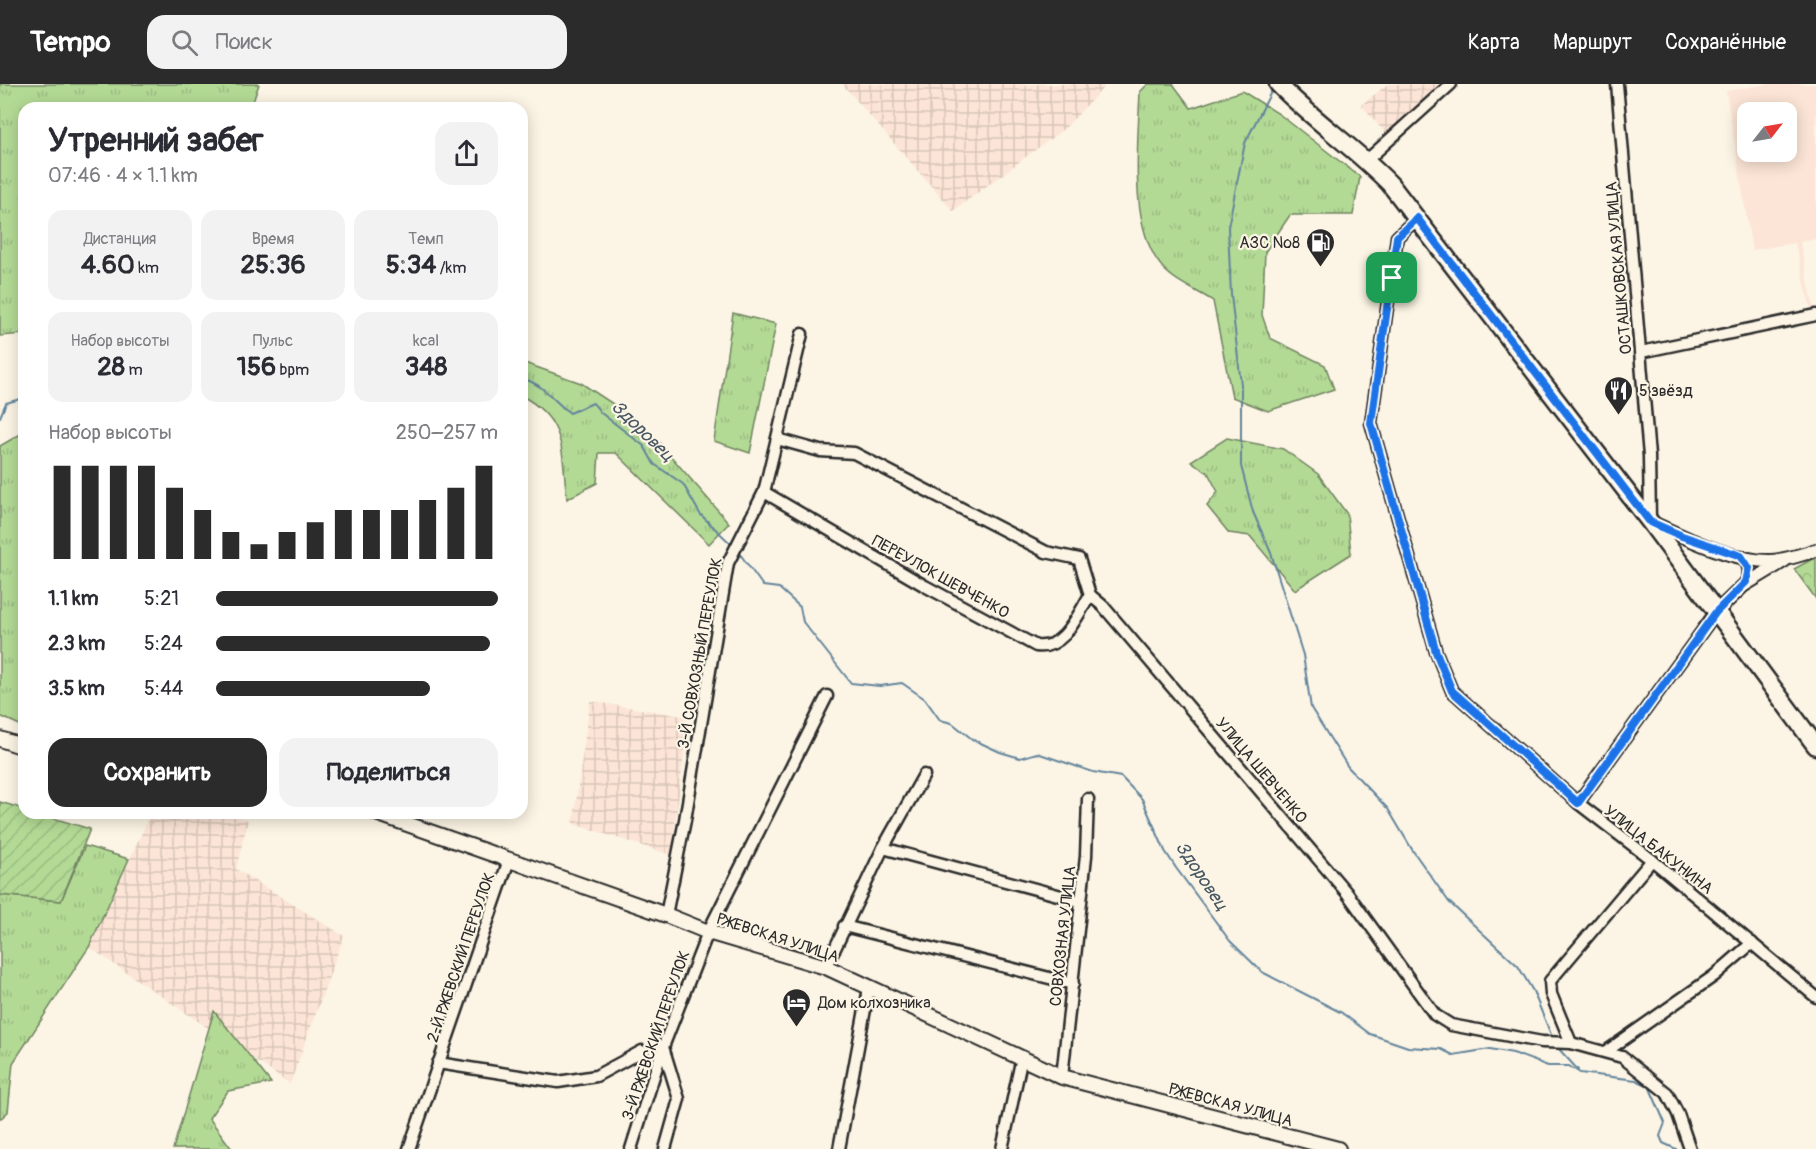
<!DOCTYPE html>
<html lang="ru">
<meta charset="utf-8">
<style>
body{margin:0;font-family:Pangolin,sans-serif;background:#f2f2f3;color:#2b2b33;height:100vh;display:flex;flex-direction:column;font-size:22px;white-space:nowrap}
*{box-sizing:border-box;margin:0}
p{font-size:20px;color:#7c7c81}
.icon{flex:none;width:33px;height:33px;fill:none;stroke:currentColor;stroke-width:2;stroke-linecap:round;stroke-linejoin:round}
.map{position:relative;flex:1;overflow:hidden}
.details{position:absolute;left:18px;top:18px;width:510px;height:717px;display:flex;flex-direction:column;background:#fff;border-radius:18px;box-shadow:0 3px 15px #0003}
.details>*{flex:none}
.needle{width:39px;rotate:59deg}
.fabs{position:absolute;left:1737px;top:18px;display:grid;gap:12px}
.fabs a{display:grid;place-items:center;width:60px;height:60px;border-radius:12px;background:#fff;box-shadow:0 3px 15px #0003;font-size:30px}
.pin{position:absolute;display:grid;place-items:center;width:51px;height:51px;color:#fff;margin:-26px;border-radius:12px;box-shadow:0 3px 9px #0006}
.round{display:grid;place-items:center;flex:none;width:63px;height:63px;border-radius:18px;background:#f2f2f3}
.overview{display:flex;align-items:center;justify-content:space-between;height:102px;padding:0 30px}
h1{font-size:33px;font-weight:700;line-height:45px}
.stats{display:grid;grid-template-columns:repeat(3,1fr);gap:9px;height:102px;padding:6px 30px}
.stats div{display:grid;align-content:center;border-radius:15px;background:#f2f2f3;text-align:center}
.stats b{font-size:26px;font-weight:700}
.stats small{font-size:16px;font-weight:400}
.stats p{font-size:16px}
.chart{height:168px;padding:12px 30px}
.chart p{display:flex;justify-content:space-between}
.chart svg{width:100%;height:108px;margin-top:6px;stroke:#2b2b2b;stroke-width:6}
.primary-button{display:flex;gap:12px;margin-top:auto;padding:12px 30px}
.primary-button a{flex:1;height:69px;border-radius:18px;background:#2b2b2b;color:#fff;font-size:24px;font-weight:700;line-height:69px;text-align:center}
.primary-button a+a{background:#f2f2f3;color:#2b2b33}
ul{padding:0 30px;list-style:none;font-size:20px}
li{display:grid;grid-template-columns:96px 72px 1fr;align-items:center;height:45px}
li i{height:15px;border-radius:8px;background:#2b2b2b}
header{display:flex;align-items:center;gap:36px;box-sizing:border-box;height:84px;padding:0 30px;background:#2b2b2b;color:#fff}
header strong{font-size:28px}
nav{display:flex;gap:33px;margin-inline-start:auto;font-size:21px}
.search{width:420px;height:54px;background:#f2f2f3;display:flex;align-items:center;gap:15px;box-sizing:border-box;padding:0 21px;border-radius:18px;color:#7c7c81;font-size:22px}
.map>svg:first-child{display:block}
.built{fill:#fce5d6;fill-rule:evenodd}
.industrial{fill:url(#industrial-grid)}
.grass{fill:url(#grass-tufts);stroke:#6f8260;stroke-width:1.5}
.park{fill:url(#park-crowns);stroke:#6f8260;stroke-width:1.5}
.garden{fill:url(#garden-furrows);stroke:#6f8260;stroke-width:1.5}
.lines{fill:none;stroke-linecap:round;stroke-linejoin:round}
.stream{stroke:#63849c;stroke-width:2}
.minor-casing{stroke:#2b2b2b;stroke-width:15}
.tertiary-casing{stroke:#2b2b2b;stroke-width:16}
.secondary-casing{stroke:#2b2b2b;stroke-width:18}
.primary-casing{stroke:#2b2b2b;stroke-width:21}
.minor{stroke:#fcf5e5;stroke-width:10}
.tertiary{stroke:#fcf5e5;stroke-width:12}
.secondary{stroke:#fcf5e5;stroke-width:14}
.primary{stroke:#fcf5e5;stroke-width:16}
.route-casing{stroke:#fff;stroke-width:12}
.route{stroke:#1a73e8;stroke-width:8}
.labels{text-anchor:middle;stroke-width:4.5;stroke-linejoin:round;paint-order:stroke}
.poi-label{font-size:16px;fill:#2b2b2b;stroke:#fcf5e5;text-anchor:start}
.street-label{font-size:16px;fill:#2b2b2b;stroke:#fcf5e5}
.water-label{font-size:18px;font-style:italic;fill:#475763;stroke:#fcf5e5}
</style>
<header>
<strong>Tempo</strong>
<div class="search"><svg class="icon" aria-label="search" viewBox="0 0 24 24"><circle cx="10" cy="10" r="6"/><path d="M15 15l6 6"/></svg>Поиск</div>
<nav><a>Карта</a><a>Маршрут</a><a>Сохранённые</a></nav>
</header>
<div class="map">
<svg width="1816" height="1065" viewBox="0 0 1816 1065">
<defs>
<pattern id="industrial-grid" width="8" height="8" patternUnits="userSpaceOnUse" patternTransform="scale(1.5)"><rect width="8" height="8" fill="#fce5d6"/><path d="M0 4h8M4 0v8" fill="none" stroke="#d8c5b8"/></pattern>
<pattern id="grass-tufts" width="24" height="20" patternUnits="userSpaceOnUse" patternTransform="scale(1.5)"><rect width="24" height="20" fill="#b3da95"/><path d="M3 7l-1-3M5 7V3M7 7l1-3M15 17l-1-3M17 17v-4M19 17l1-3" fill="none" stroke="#9abb81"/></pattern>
<pattern id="park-crowns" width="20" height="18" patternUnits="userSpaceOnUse" patternTransform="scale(1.5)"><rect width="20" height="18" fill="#b3da95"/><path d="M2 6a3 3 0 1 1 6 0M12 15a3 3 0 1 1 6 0" fill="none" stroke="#9abb81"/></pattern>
<pattern id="garden-furrows" width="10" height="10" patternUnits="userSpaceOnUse" patternTransform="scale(1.5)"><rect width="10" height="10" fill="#b3da95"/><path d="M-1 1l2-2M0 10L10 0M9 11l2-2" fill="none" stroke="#9abb81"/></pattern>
</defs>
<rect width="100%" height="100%" fill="#fcf5e5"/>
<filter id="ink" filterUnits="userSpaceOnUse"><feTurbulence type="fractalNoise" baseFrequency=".0167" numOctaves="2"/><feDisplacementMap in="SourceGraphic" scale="12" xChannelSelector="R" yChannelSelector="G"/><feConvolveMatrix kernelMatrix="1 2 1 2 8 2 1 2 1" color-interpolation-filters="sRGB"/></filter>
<g filter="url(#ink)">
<!-- built -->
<path class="built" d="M1768 0H1816V155L1800 158 1814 225 1811 226 1795 159 1752 166 1726 7ZM1748 28H1786V68H1748Z"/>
<!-- industrial -->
<g class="industrial">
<path d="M842 0H1107L1065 44 953 127Z"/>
<path d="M1388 0H1442L1386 50 1361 21Z"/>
<path d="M590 617 689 633 671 771 573 740Z"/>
<path d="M151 729H218L248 736 236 785 344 852 290 1000 89 863Z"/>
</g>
<!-- grass -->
<g class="grass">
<path d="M0 0H259L251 24H24V250L0 252Z"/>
<path d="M1148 0H1173L1191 24 1242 7 1279 30 1360 93 1353 131H1290L1265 168 1262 231 1270 254 1325 281 1334 305 1268 327 1232 313 1213 217C1198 207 1175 198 1163 184 1128 145 1138 58 1140 8Z"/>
<path d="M733 229 776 240 750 369 714 357Z"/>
<path d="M522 278 581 299 642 339 729 439 709 460 616 369H599L597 399 567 415C561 369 568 337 522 312Z"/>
<path d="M24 348V432L21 437 24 454V643L0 632V362Z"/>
<path d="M1227 354 1283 365 1318 390 1347 430 1351 470 1295 506 1250 452 1229 449 1207 422 1218 408 1208 389 1191 377Z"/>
<path d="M85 762 129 775 89 863 13 979 8 1028 0 1035V811L61 817Z"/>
<path d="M214 927 271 999 228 1007 209 1034 232 1065H173Z"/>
</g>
<!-- park -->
<path class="park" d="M1816 473V515L1794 485Z"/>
<!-- garden -->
<path class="garden" d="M0 718 24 725V729H36L90 745 61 817 0 811Z"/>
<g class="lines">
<!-- stream -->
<g class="stream">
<path d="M1272 6 1245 59 1228 143 1231 211 1241 301V382L1253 428 1271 469 1303 571 1311 624 1348 683 1388 725 1413 767 1449 818 1518 882 1533 907 1552 953"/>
<path d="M522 294C546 302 550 314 570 329L593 319 601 329 644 362 654 380 683 400 700 430 730 459"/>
<path d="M0 333 6 319 24 314"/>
<path d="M740 470 763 502 779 504 800 523 803 538 851 599 880 602 902 599 925 615 940 636 952 639 972 655 1000 668 1020 674 1037 669 1093 688 1121 693 1142 715 1165 767 1176 784 1230 857 1262 888 1342 929 1370 950 1408 963 1441 965 1453 971 1490 965 1513 969 1548 982H1569L1580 989 1636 996 1649 1002 1665 1039 1660 1052 1663 1059 1676 1065"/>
<path d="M1558 964 1578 986"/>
</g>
<defs>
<g id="minor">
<path d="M1617 0 1649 372 1650 436"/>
<path d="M1367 76 1451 0"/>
<path d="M1417 134 1397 153 1371 339 1436 568 1452 607 1578 719 1652 776 1816 913"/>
<path d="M1641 268 1816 231"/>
<path d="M777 355 820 367 854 369 1046 468 1079 475 1090 511 1103 522 1347 809 1435 931 1451 941 1542 958 1571 959 1622 973 1667 1009 1678 1030 1690 1065"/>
<path d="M764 408 925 502 1036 562C1064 566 1077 532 1090 511"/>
<path d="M1741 472C1751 481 1751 492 1743 502"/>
<path d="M1578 719 1716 528"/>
<path d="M883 764 1080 817"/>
<path d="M666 831 685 736 728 479 764 408 802 250"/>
<path d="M844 842 1073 900"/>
<path d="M826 883 883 764 924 691"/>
<path d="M1571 959 1551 910 1550 897 1652 776"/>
<path d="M663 963 679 1015 665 1065"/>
<path d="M1607 967 1714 892 1752 859"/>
<path d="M438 979 558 998 596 992 642 967"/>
<path d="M1062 993 1086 772 1088 715"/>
<path d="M409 1065 509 776"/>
<path d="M631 1065 663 963 708 848 827 612"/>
<path d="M839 1065 869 904"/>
<path d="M1002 1065 1022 973"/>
</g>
<g id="tertiary">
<path d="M1651 438C1684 453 1735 478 1771 477 1786 476 1801 471 1816 466"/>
<path d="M1716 528 1743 502 1784 477"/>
</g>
<g id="secondary">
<path d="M0 655 24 663"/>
<path d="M376 729 666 831 708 848 826 883 1062 993 1338 1065"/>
</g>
<path id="primary" d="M1278 0C1313 36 1355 64 1390 100L1650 438 1816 662"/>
</defs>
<!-- minor casing -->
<use href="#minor" class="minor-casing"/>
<!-- tertiary casing -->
<use href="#tertiary" class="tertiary-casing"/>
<!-- secondary casing -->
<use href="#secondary" class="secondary-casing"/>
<!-- primary casing -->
<use href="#primary" class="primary-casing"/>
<!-- minor -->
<use href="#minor" class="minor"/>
<!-- tertiary -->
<use href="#tertiary" class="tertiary"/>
<!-- secondary -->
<use href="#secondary" class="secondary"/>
<!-- primary -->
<use href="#primary" class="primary"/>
</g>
</g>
<g class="lines" filter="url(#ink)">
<defs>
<path id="route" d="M1417 134 1650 438 1682 452 1741 472 1749 484 1746 498 1716 528 1578 719 1452 607 1436 568 1371 339 1397 153Z"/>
</defs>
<!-- route casing -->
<use href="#route" class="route-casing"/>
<!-- route -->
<use href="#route" class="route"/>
</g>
<!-- icons -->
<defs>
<symbol id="fuel-pin" viewBox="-11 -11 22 30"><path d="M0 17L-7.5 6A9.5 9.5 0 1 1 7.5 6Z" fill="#2b2b2b" stroke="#fcf5e5"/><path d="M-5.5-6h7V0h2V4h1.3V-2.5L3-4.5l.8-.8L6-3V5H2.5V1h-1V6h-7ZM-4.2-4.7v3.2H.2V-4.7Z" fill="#fff"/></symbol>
<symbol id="restaurant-pin" viewBox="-11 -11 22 30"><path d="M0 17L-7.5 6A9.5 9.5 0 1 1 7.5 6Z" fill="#2b2b2b" stroke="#fcf5e5"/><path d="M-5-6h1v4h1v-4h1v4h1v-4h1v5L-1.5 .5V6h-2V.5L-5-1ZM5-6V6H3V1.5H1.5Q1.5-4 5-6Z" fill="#fff"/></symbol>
<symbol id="hotel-pin" viewBox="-11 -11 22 30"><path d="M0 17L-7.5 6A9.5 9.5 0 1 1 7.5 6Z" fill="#2b2b2b" stroke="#fcf5e5"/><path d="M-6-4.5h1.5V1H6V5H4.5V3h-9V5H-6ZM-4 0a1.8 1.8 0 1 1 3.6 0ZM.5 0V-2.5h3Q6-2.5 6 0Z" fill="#fff"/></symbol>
</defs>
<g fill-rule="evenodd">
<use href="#fuel-pin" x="1304" y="142" width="33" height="45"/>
<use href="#restaurant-pin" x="1602" y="290" width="33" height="45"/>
<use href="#hotel-pin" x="780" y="902" width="33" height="45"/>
</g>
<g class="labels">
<!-- poi labels -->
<g class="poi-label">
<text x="1300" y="164" text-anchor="end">АЗС №8</text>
<text x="1639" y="312">5 звёзд</text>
<text x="818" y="924">Дом колхозника</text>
</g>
<!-- street labels -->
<g class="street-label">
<text transform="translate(1618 184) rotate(-95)" y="6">ОСТАШКОВСКАЯ УЛИЦА</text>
<text transform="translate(941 492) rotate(29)" y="6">ПЕРЕУЛОК ШЕВЧЕНКО</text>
<text transform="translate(699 569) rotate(-80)" y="6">3-Й СОВХОЗНЫЙ ПЕРЕУЛОК</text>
<text transform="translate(1262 686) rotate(50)" y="6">УЛИЦА ШЕВЧЕНКО</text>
<text transform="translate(1659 765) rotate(38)" y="6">УЛИЦА БАКУНИНА</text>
<text transform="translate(1062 852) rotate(-84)" y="6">СОВХОЗНАЯ УЛИЦА</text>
<text transform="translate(778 853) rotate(18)" y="6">РЖЕВСКАЯ УЛИЦА</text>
<text transform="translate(460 873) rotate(-71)" y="6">2-Й РЖЕВСКИЙ ПЕРЕУЛОК</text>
<text transform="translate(655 951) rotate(-71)" y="6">3-Й РЖЕВСКИЙ ПЕРЕУЛОК</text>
<text transform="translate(1231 1020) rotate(15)" y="6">РЖЕВСКАЯ УЛИЦА</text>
</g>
<!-- water labels -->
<g class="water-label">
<text transform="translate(643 347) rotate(44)" y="6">Здоровец</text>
<text transform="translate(1202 792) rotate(56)" y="6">Здоровец</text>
</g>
</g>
</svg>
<div class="fabs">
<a><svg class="needle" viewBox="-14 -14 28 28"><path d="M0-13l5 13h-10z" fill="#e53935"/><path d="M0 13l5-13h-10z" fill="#7c7c81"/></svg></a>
</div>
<div class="pin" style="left:1392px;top:194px;background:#1e9e55"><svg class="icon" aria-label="arrive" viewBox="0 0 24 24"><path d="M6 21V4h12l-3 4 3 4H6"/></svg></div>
<section class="details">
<div class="overview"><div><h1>Утренний забег</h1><p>07:46 · 4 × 1.1 km</p></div><a class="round"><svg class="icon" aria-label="share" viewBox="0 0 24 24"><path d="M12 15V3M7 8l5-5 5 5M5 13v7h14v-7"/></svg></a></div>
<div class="stats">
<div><p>Дистанция</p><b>4.60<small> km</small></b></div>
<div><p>Время</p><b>25:36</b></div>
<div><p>Темп</p><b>5:34<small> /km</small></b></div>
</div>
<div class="stats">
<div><p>Набор высоты</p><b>28<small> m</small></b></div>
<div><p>Пульс</p><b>156<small> bpm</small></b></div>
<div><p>kcal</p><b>348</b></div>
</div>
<div class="chart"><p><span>Набор высоты</span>250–257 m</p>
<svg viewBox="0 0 160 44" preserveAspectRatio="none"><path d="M5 44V6M15 44V6M25 44V6M35 44V6M45 44V15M55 44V24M65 44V33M75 44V38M85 44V33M95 44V29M105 44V24M115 44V24M125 44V24M135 44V20M145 44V15M155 44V6"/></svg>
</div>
<ul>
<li><b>1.1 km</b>5:21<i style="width:100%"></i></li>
<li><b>2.3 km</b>5:24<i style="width:97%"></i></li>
<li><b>3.5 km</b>5:44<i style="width:76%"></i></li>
</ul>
<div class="primary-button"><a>Сохранить</a><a>Поделиться</a></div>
</section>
</div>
